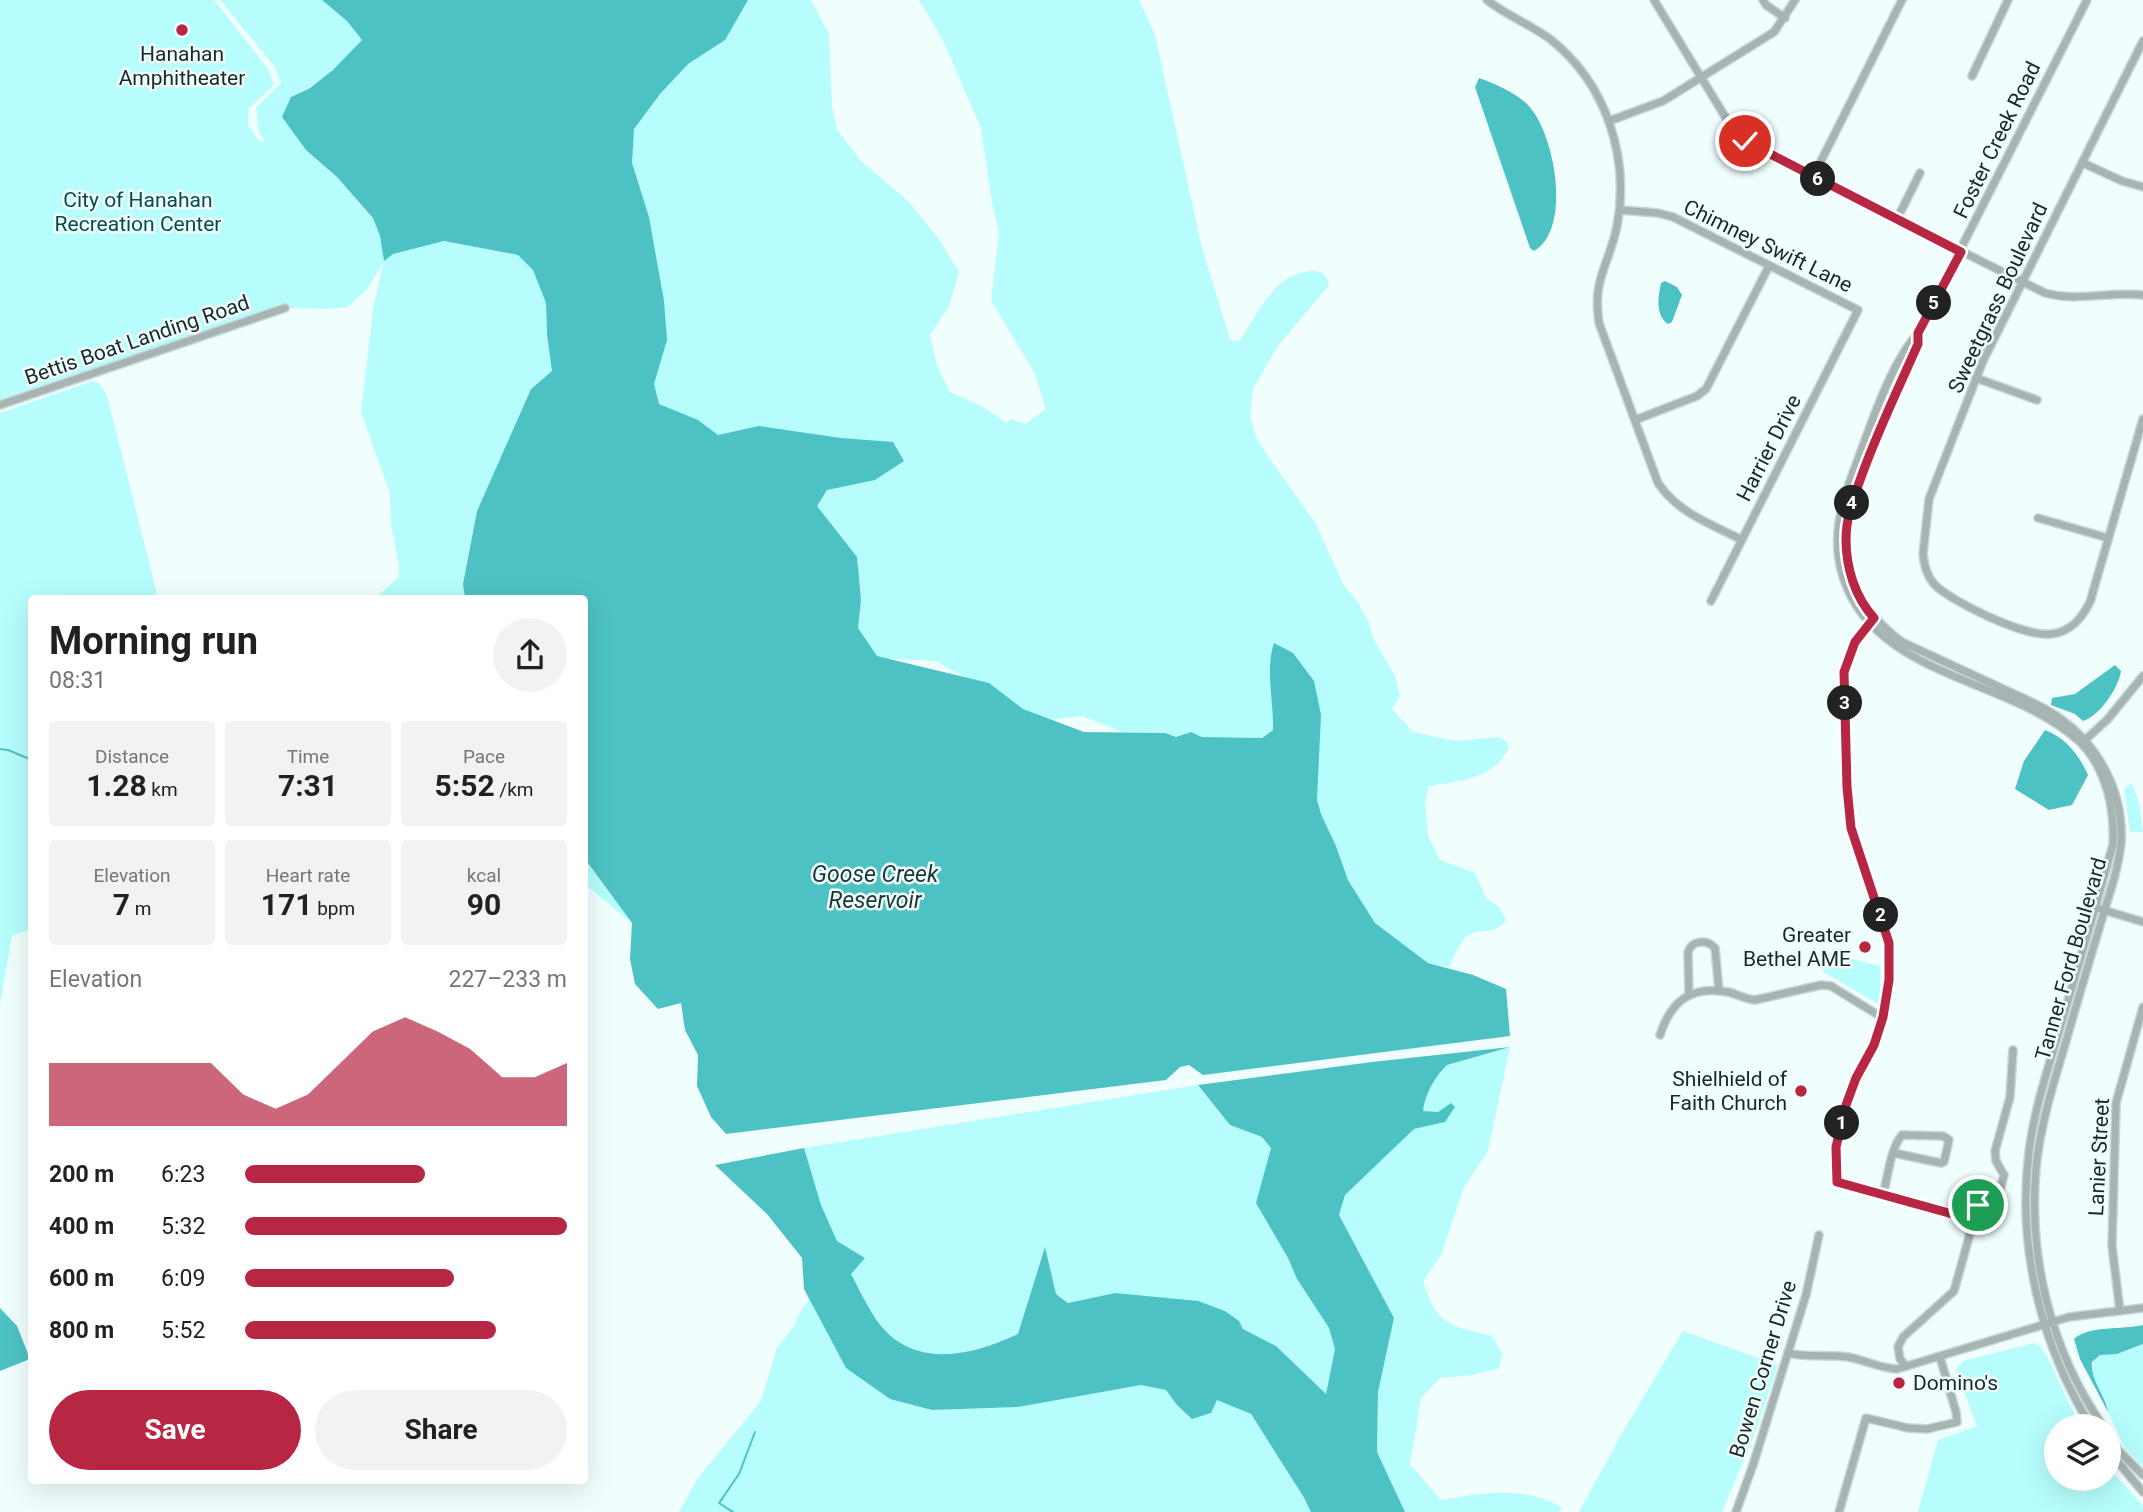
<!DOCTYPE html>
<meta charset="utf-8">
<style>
body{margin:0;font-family:Roboto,sans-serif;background:#f2f2f2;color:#202124;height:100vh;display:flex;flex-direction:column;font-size:26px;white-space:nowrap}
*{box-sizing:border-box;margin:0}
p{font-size:23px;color:#757577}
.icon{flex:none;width:38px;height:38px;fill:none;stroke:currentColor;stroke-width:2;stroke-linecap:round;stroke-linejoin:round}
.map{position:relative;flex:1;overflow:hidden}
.drawer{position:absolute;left:28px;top:595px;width:560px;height:889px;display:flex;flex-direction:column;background:#fff;border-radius:7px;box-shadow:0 7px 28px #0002}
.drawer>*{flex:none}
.buttons{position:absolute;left:2044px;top:1414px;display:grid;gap:14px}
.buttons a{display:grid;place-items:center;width:77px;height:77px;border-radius:50%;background:#fff;box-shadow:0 7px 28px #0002;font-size:35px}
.pin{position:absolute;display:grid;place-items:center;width:60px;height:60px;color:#fff;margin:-30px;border:4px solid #fff;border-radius:50%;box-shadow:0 2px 7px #0007}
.km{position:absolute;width:35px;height:35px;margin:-18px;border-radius:50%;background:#222;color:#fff;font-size:19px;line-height:35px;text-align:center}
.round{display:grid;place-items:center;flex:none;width:74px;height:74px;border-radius:37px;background:#f2f2f2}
.head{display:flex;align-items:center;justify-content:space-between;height:119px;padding:0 21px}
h1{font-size:38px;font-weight:700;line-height:52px}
.figures{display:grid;grid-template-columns:repeat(3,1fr);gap:10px;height:119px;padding:7px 21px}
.figures div{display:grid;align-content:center;border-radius:7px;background:#f2f2f2;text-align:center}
.figures b{font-size:30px;font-weight:700}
.figures small{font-size:19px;font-weight:400}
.figures p{font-size:19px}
.chart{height:196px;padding:14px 21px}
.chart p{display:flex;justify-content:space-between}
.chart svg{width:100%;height:126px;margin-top:7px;fill:#b72642;opacity:.7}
.primary-button{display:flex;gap:14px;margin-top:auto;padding:14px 21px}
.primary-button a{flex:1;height:80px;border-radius:42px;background:#b72642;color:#fff;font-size:28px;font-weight:700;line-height:80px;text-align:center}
.primary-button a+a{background:#f2f2f2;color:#202124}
ul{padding:0 21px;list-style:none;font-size:23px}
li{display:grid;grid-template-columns:112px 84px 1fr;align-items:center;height:52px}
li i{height:18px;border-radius:9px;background:#b72642}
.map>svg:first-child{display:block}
.green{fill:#b7fdfd}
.water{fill:#4dc2c4}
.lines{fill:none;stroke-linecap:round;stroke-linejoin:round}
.stream{stroke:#4dc2c4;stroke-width:2}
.minor-casing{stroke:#cad7d7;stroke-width:10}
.minor{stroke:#a7b4b4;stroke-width:7}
.route-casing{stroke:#fff;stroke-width:14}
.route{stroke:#b72642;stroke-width:9}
.poi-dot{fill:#b72642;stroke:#f1fefe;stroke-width:2.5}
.labels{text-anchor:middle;stroke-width:5;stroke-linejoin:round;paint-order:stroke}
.poi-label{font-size:21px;fill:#1b2828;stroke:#f1fefe;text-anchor:end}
.street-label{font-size:21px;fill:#1b2828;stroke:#f1fefe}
.park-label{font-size:21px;fill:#024d4e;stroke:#f1fefe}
.water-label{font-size:23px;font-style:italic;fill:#1c3636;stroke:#f1fefe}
</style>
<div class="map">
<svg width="2143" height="1512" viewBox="0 0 2143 1512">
<rect width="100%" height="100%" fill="#f1fefe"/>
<!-- green -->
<g class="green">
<path d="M0 0H214L268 69 274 85 249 108 248 125 260 142 265 141 259 132 256 108 281 83 275 67 220 0H322L347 21 362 40C343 65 319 84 291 97L306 150 337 177 373 218 380 236 384 260 392 254 444 241 518 255 533 270 546 303 547 335 552 371 531 389 477 511 463 584 465 598H375L398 578 399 566 391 524 390 493 361 412 373 310 383 263 367 289 347 307 327 309 285 308 0 405Z"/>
<path d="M713 0H811L829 34 832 106 837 130 861 161 909 202 938 238 959 272 949 306 930 335 937 366 950 392 983 407 1007 423 1011 419 1025 424 1046 409 1035 374 991 300 999 233 992 202 981 128 943 40 919 0H1139L1155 35 1201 244 1230 340 1239 341C1259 315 1272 274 1310 271 1322 270 1326 275 1329 285L1277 347 1253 389 1250 416 1256 437 1265 452 1316 524 1343 584 1357 601 1368 621 1373 638 1395 676 1400 696 1392 709 1413 732 1455 741 1497 737 1506 741 1509 747C1495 779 1460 781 1429 786L1425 803 1428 836 1440 860 1475 873 1486 898 1499 907 1506 920C1494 937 1479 926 1466 937 1462 940 1459 947 1457 951 1453 957 1451 960 1450 967L1428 963 1375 923 1348 880 1336 846 1321 814 1317 800 1293 653 1274 644 1273 730 1262 738 1202 737 1191 732 1176 737 1165 733 1122 732 1082 716 1041 721 936 661 879 658 856 641V572L859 564 857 559 662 440 607 76Z"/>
<path d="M93 381 100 384 107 396 158 598H32L31 929 12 936 0 1004V413Z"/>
<path d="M2132 783 2140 807 2143 832H2130L2124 789Z"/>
<path d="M585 859 632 923 585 884Z"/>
<path d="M1834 950 1847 958 1880 966V1005L1822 971Z"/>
<path d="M1510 1047 1488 1151 1464 1187 1441 1255 1423 1281C1437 1326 1449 1325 1492 1336L1502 1353 1499 1368 1474 1375 1440 1378 1421 1398 1410 1464 1441 1500C1481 1493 1526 1485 1562 1508L1559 1512H1405L1377 1452 1378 1392 1394 1318 1339 1215 1345 1195 1414 1129 1445 1122 1455 1107 1438 1112 1423 1111C1425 1094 1434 1076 1447 1065Z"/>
<path d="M1198 1085 1230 1125 1262 1137 1272 1148 1288 1258 1297 1279 1329 1328 1335 1349 1326 1395 1276 1346 1243 1329 1239 1321 1115 1293 1069 1303 1056 1294 1045 1248 1018 1334C969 1355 911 1372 875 1318 866 1304 859 1288 851 1274L865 1258 837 1241 821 1205 804 1148Z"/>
<path d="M810 1299 846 1368 932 1410 1018 1407 1141 1385 1166 1390 1177 1405 1217 1400 1251 1414 1303 1496 1311 1512H679L698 1478 761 1401 777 1348 794 1326 801 1310Z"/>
<path d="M1683 1331 1778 1365 1754 1436 1722 1512H1579L1621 1435Z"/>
<path d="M2034 1343 2041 1347 2048 1358 2080 1426H2056V1479H2109V1468L2143 1506V1512H1918L1938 1440 1977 1426 1956 1370 1963 1361Z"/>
<path d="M2143 1344V1467L2126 1450 2108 1412 2106 1403 2093 1376 2092 1368 2095 1357 2107 1353H2121Z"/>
</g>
<!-- water -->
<g class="water">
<path d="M322 0H748L725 40 688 64 660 94 634 129 632 163 649 217 664 301 667 340 654 384 659 404 698 420 718 435 759 426 841 438 893 442 904 461 875 480 827 490 817 506 857 557 861 600 858 628 877 656 989 683 1023 709 1084 732 1165 733 1176 737 1191 732 1202 737 1262 738 1273 730C1274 702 1265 670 1274 643L1293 653 1314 681 1321 715 1317 800 1321 814 1336 846 1348 880 1375 923 1428 963 1473 975 1506 989 1510 1036 1203 1075 1189 1065 1180 1067 1166 1080 726 1134 711 1117 697 1086 698 1055 685 1030 681 1003 658 1009 635 984 630 959 632 923 585 859 584 598H465L463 584 477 511 531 389 552 371 547 335 546 303 533 270 518 255 444 241 393 254 384 261 380 236 373 218 337 177 306 150 282 117 291 97 310 88 333 70 362 40 347 21Z"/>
<path d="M1479 78C1496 84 1514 92 1527 104 1554 130 1573 228 1534 251L1530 248 1475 87Z"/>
<path d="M1665 281 1677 287 1682 295 1672 322 1668 324C1655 315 1658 297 1661 283Z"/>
<path d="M2115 665 2121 671C2119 687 2100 716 2083 721L2075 714 2051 705 2052 698 2075 694Z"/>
<path d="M2045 730C2066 738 2079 755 2088 775L2072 805 2049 810 2015 789 2024 761Z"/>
<path d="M1510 1047 1447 1065C1435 1076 1425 1094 1423 1111L1438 1112 1451 1103 1455 1107 1445 1122 1414 1129 1345 1195 1339 1215 1394 1318 1378 1392 1377 1452 1405 1512H1311L1303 1496 1251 1414 1217 1400 1211 1413 1192 1419 1177 1405 1166 1390 1141 1385 1018 1407 932 1410 890 1399 846 1368 804 1289 802 1258 767 1214 715 1165 804 1148 821 1205 837 1241 865 1258 851 1274C859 1289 866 1304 875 1318 911 1371 970 1356 1018 1334L1045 1247 1056 1294 1068 1303 1115 1293 1198 1301 1225 1311 1239 1321 1243 1329 1276 1346 1326 1394 1335 1349 1329 1328 1297 1279 1288 1258 1256 1203 1271 1148 1262 1137 1230 1125 1198 1085 1372 1062Z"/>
<path d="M0 1308 17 1326 30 1359 0 1371Z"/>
<path d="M2143 1325V1344L2117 1354 2100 1355 2092 1362C2090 1380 2105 1394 2108 1412L2080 1359 2074 1339C2090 1325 2122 1330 2143 1325Z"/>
</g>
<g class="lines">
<!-- stream -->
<g class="stream">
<path d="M0 749 8 750 32 760"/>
<path d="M733 1512 719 1503 739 1474 755 1432"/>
</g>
<defs>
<g id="minor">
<path d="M1487 0C1507 16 1530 24 1550 39 1606 83 1630 157 1617 226 1609 266 1592 278 1599 323L1658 483C1678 513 1711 524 1742 540"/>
<path d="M1654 0 1732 128 1745 141 1758 150 2045 293C2078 302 2110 291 2143 295"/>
<path d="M1763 0 1766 5 1785 18"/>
<path d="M2143 41 1983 361 1929 499 1923 554C1924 565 1927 576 1934 584 1951 602 2027 638 2051 634 2071 632 2082 618 2090 602L2143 419"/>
<path d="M1972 76 2008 0"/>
<path d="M1609 121 1663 101 1774 32 1795 0"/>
<path d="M2083 163 2122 181 2143 187"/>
<path d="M1813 177 1902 0"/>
<path d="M1620 210 1658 213 1673 217 1858 310 1711 601"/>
<path d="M1897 219 1920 173"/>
<path d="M1918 333 2087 0"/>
<path d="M1976 378 2037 400"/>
<path d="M0 405 285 308"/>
<path d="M1635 420 1697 396 1706 389 1769 266"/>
<path d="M2038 518 2108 538"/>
<path d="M1872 621 1855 642 1844 672 1847 787 1851 828 1889 943 1890 980 1883 1018 1874 1045 1846 1105 1836 1148 1837 1182 1974 1220"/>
<path d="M2085 740 2107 720 2143 676"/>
<path d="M2100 909 2143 922"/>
<path d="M1689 995 1688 952C1692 940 1707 939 1715 948L1719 991"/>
<path d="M1660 1035C1671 1001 1691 985 1728 992 1737 994 1745 999 1755 1000L1821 985 1831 986 1883 1018"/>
<path d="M1883 1195C1888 1177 1890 1149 1902 1135L1943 1136 1949 1140 1944 1162 1941 1163 1894 1153"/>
<path d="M2120 1311 2112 1246 2116 1103 2143 1007"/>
<path d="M1788 1353C1808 1358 1828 1354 1848 1357 1865 1360 1879 1368 1897 1369L2069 1317 2143 1308"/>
<path d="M1906 1366 1900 1359 1898 1347 1903 1337 1954 1291 1978 1205 2000 1190 2004 1175 1996 1161 1995 1151 2010 1097 2013 1050"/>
<path d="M2091 1426C2041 1346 2017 1246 2029 1152 2034 1110 2048 1069 2060 1028 2078 967 2096 906 2113 844 2115 809 2106 767 2079 741 2012 680 1887 678 1848 590 1828 546 1840 505 1857 462 1871 424 1891 363 1918 333V344C1900 383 1881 421 1866 462 1860 480 1852 499 1848 518 1838 568 1862 613 1902 642 1935 657 1967 672 1999 687 2020 697 2042 705 2061 719 2100 747 2124 794 2121 843 2120 855 2117 867 2114 879 2097 935 2080 992 2064 1048 2052 1088 2040 1127 2036 1168 2028 1258 2051 1351 2103 1426"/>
<path d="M2109 1435 2119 1451 2143 1475"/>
<path d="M2109 1451 2143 1492"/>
<path d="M1736 1512 1753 1465 1806 1295 1819 1235"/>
<path d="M1839 1512 1866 1418 1908 1428 1927 1429 1957 1422 1956 1412 1940 1357"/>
</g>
</defs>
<!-- minor casing -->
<use href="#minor" class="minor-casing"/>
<!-- minor -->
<use href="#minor" class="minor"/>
</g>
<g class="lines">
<defs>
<path id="route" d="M1745 141 1961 252 1918 333V344C1899 387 1879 428 1863 472 1855 494 1846 516 1846 539 1846 568 1855 597 1874 618L1855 642 1844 672 1847 787 1851 828 1889 943V980L1883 1017 1874 1045 1856 1078 1846 1105 1836 1147 1837 1182 1974 1220 1978 1205"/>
</defs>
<!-- route casing -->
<use href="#route" class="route-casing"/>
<!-- route -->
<use href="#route" class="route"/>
</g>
<!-- markers -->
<g class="poi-dot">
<circle cx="182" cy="30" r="7"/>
<circle cx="1865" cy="947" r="7"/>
<circle cx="1801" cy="1091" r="7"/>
<circle cx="1899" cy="1383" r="7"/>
</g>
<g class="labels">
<!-- poi labels -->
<g class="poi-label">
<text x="182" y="61" text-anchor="middle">Hanahan<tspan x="182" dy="24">Amphitheater</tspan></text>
<text x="1851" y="942">Greater<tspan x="1851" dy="24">Bethel AME</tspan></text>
<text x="1787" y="1086">Shielhield of<tspan x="1787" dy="24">Faith Church</tspan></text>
<text x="1913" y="1390" text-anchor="start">Domino's</text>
</g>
<!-- street labels -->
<g class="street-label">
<text transform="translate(1997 140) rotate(-64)" y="7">Foster Creek Road</text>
<text transform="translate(1768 246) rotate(26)" y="7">Chimney Swift Lane</text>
<text transform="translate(1998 298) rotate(-65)" y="7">Sweetgrass Boulevard</text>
<text transform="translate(137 340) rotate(-19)" y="7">Bettis Boat Landing Road</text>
<text transform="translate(1769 448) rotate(-63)" y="7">Harrier Drive</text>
<text transform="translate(2071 959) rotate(-74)" y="7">Tanner Ford Boulevard</text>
<text transform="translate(2099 1157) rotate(-87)" y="7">Lanier Street</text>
<text transform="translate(1763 1369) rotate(-73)" y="7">Bowen Corner Drive</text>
</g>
<!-- park labels -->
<g class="park-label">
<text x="138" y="207">City of Hanahan<tspan x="138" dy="24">Recreation Center</tspan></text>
</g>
<!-- water labels -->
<g class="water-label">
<text x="875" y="882">Goose Creek<tspan x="875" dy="26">Reservoir</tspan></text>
</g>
</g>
</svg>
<div class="buttons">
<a><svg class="icon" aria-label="layers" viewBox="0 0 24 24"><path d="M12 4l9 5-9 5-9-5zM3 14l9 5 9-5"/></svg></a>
</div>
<div class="pin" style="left:1978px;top:1205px;background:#1e9e55"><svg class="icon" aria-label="arrive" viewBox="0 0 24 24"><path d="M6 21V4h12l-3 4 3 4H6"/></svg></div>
<div class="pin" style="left:1745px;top:141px;background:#d93025"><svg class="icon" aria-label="check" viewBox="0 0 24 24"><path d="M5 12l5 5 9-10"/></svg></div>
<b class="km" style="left:1842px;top:1123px">1</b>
<b class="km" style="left:1881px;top:915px">2</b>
<b class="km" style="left:1845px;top:703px">3</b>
<b class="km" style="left:1852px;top:503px">4</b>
<b class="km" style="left:1934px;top:303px">5</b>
<b class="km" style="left:1818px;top:179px">6</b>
<section class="drawer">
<div class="head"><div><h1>Morning run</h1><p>08:31</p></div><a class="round"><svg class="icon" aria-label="share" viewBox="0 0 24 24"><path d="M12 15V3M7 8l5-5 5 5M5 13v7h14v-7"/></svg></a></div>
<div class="figures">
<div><p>Distance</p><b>1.28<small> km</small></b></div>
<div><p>Time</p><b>7:31</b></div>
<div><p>Pace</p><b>5:52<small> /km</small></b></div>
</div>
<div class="figures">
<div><p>Elevation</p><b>7<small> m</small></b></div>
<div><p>Heart rate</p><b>171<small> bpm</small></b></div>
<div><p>kcal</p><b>90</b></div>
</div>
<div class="chart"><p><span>Elevation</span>227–233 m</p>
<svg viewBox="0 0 160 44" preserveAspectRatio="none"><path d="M0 44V22L10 22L20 22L30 22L40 22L50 22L60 33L70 38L80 33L90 22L100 11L110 6L120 11L130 17L140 27L150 27L160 22V44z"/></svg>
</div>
<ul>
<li><b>200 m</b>6:23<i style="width:56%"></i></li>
<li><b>400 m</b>5:32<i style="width:100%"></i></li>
<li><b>600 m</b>6:09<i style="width:65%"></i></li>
<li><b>800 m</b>5:52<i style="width:78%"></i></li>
</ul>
<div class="primary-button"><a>Save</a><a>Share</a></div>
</section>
</div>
